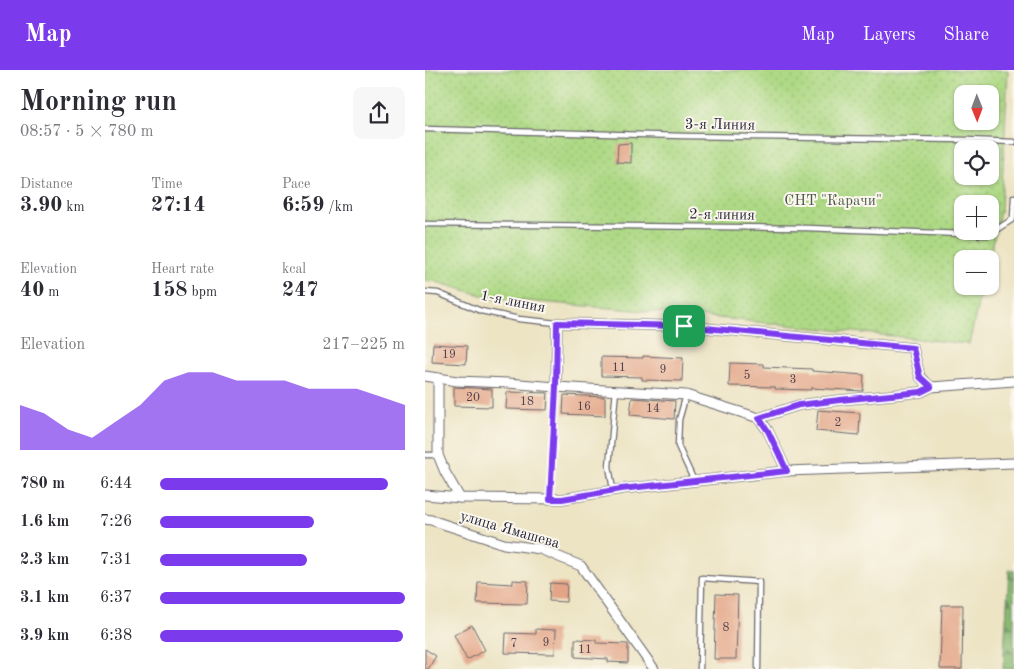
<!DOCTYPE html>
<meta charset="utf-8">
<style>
body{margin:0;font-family:"Old Standard TT",serif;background:#f7f7f7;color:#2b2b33;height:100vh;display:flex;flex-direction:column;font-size:19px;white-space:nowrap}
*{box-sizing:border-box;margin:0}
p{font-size:16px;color:#7c7c81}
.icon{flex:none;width:28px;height:28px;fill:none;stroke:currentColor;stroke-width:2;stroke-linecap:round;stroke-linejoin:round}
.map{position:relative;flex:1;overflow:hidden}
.sheet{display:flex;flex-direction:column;background:#fff;width:425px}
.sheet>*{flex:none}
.needle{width:32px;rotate:179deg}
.controls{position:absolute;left:529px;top:15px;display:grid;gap:10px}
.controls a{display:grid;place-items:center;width:45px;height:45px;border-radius:10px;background:#fff;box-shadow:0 1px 4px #0004;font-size:25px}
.pin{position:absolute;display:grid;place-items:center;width:42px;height:42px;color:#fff;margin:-21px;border-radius:10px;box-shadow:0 2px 8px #0006}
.round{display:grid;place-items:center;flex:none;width:52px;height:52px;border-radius:10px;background:#f7f7f7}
.summary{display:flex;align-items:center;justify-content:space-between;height:85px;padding:0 20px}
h1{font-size:28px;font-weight:700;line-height:38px}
.stats{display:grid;grid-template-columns:repeat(3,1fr);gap:8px;height:85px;padding:5px 20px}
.stats div{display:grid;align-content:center}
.stats b{font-size:21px;font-weight:700}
.stats small{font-size:14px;font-weight:400}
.stats p{font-size:14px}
.chart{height:140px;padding:10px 20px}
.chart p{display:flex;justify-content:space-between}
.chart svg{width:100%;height:90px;margin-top:5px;fill:#7c3aed;opacity:.7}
ul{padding:0 20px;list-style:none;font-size:16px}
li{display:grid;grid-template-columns:80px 60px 1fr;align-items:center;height:38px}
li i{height:12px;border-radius:6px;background:#7c3aed}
header{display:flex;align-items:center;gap:30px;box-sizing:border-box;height:70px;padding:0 25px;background:#7c3aed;color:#fff}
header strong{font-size:24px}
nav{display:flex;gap:28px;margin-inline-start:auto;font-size:18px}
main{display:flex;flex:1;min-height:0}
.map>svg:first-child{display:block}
.forest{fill:url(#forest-firs);stroke:#566e56}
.garden{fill:url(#garden-dots);stroke:#687e60;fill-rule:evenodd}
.building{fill:#e3a586}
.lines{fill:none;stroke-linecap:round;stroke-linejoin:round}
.lane-casing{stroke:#69666b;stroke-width:7}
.street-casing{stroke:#69666b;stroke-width:11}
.lane{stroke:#fff;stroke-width:4.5}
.street{stroke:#fff;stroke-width:9}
.route-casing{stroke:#fff;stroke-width:10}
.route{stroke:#7c3aed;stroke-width:6}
.labels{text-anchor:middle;stroke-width:4;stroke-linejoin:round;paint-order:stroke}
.number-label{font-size:12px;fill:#52434e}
.street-label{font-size:15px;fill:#22223b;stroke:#fbf7ec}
.park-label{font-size:15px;fill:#4c5951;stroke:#fbf7ec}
</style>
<header>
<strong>Map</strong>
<nav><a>Map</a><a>Layers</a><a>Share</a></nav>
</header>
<main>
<section class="sheet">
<div class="summary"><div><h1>Morning run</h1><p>08:57 · 5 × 780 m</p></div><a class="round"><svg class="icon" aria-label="share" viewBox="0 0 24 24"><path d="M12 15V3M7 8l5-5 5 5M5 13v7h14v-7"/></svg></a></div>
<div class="stats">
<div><p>Distance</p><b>3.90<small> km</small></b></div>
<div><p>Time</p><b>27:14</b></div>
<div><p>Pace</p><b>6:59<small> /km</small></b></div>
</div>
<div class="stats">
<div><p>Elevation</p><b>40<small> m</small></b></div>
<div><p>Heart rate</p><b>158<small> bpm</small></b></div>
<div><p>kcal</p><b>247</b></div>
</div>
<div class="chart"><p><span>Elevation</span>217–225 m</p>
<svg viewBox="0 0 160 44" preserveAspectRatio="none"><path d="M0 44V22L10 26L20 34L30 38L40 30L50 22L60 10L70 6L80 6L90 10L100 10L110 10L120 14L130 14L140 14L150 18L160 22V44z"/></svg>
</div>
<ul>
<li><b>780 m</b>6:44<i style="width:93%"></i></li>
<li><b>1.6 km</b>7:26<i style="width:63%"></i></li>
<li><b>2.3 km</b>7:31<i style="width:60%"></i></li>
<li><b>3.1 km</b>6:37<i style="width:100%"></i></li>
<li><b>3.9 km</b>6:38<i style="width:99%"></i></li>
</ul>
</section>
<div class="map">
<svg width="589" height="599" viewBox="0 0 589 599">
<defs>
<pattern id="forest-firs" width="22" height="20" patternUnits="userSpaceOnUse" patternTransform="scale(1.25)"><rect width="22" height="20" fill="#8ab972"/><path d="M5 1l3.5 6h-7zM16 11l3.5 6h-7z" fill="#70965f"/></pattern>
<pattern id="garden-dots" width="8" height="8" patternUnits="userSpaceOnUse" patternTransform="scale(1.25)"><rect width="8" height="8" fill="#aed985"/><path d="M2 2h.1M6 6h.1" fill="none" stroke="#95ba74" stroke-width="1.8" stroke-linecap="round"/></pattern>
</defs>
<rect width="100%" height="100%" fill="#fbf7ec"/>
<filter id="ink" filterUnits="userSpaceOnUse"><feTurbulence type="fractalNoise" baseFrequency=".02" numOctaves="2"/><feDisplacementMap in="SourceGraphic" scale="10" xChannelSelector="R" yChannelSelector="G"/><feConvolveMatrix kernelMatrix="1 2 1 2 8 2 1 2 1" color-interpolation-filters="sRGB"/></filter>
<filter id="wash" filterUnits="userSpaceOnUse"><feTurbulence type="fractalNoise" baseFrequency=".0096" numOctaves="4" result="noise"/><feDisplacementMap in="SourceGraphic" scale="20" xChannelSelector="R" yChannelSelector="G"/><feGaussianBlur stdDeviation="1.12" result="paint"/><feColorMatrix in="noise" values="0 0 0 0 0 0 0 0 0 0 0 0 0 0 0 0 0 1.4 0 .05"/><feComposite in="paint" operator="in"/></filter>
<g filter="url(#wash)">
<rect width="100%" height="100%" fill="#ede4c4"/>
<!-- forest -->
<path class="forest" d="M584 500H589V599H578Z"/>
<!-- garden -->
<path class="garden" d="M0 0H583L576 138 564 189H538V216H557L544 274 255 244 67 228 8 211H0ZM538 24H565V51H538ZM538 79H565V106H538ZM538 134H565V161H538Z"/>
<g id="blocks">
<!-- building -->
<g class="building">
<path d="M206 73V93L192 92 193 74Z"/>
<path d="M8 274 42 276 41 294 7 292Z"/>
<path d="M218 286 258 288 257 311 217 310V307L176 306V287L218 288Z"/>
<path d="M305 293 339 294V297L387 299V301L439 305 438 321 386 318V320L350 319V317L304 316Z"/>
<path d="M29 317 67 319V337L29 336Z"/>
<path d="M82 322 123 323 122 340 81 339Z"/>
<path d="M139 325 180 327V346L138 344Z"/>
<path d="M207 328 250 331 249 349 205 345Z"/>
<path d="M393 340 435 343 434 365 391 361Z"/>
<path d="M88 510 103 511 102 534 52 533 53 512 88 514Z"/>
<path d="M125 513 142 514 141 532 124 531Z"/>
<path d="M291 524 313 525 311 589H289Z"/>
<path d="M517 535H538L537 599H515Z"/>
<path d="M47 555 60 580 42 590 29 565Z"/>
<path d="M111 559 131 560 130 584 80 583 81 563 111 564Z"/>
<path d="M150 569 171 570V573L203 574V593L183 592V589L150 587Z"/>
<path d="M0 579 11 586 3 599H0Z"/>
</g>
</g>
</g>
<g filter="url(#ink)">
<use href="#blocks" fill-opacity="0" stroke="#69666b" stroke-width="1"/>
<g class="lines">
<defs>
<g id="lane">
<path d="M0 59 258 66 542 70 589 72"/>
<path d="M0 154 382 158 563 165 588 149 589 127"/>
<path d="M0 222 13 223 56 241 94 249 132 253"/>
<path d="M261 325 254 350 253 376 269 411"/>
<path d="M0 385H13"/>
<path d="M188 420 184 396 191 320"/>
<path d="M125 429 131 317"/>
<path d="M275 599 277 508 334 512 333 599"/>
</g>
<g id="street">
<path d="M0 306 32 311 83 313 131 317 261 325 334 348 343 361 362 401"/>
<path d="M13 308V385L20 402 35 428"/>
<path d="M131 317 132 253 259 256 488 278 495 307 506 317"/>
<path d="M334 348 374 335 415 330 496 322 506 317 589 311"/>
<path d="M0 425 35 428 137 429 197 419 362 401 589 393"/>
<path d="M0 449 6 450 79 474 115 479 156 496 229 599"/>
</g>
</defs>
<!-- lane casing -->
<use href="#lane" class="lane-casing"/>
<!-- street casing -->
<use href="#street" class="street-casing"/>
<!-- lane -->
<use href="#lane" class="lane"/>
<!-- street -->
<use href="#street" class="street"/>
</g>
</g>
<g class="lines" filter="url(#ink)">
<defs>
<path id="route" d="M132 253 259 256 488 278 495 307 506 317 496 322 415 330 374 335 334 348 343 361 362 401 196 419 137 429H125L131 317Z"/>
</defs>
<!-- route casing -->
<use href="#route" class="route-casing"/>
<!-- route -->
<use href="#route" class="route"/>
</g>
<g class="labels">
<!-- number labels -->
<g class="number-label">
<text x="24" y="288">19</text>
<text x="194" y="301">11</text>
<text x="238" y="303">9</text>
<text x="322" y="309">5</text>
<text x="368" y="313">3</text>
<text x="48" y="331">20</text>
<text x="102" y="335">18</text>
<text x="159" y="340">16</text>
<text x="228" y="342">14</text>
<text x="413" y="356">2</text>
<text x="301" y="561">8</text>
<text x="121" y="576">9</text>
<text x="89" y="577">7</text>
<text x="160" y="583">11</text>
</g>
<!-- street labels -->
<g class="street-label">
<text transform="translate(295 54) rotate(1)" y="5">3-я Линия</text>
<text transform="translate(297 144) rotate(1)" y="5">2-я линия</text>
<text transform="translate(88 231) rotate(11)" y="5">1-я линия</text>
<text transform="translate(85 459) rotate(16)" y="5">улица Ямашева</text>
</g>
<!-- park labels -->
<g class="park-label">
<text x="408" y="135">СНТ "Карачи"</text>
</g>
</g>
</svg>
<div class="controls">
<a><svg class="needle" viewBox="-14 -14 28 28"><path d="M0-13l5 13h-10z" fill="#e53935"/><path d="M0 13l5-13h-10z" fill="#7c7c81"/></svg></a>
<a><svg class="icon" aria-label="locate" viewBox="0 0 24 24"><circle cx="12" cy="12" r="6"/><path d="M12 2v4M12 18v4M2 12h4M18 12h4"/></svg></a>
<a>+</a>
<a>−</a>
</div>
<div class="pin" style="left:259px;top:256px;background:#1e9e55"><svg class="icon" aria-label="arrive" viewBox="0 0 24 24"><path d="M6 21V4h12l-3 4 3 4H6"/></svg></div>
</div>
</main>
